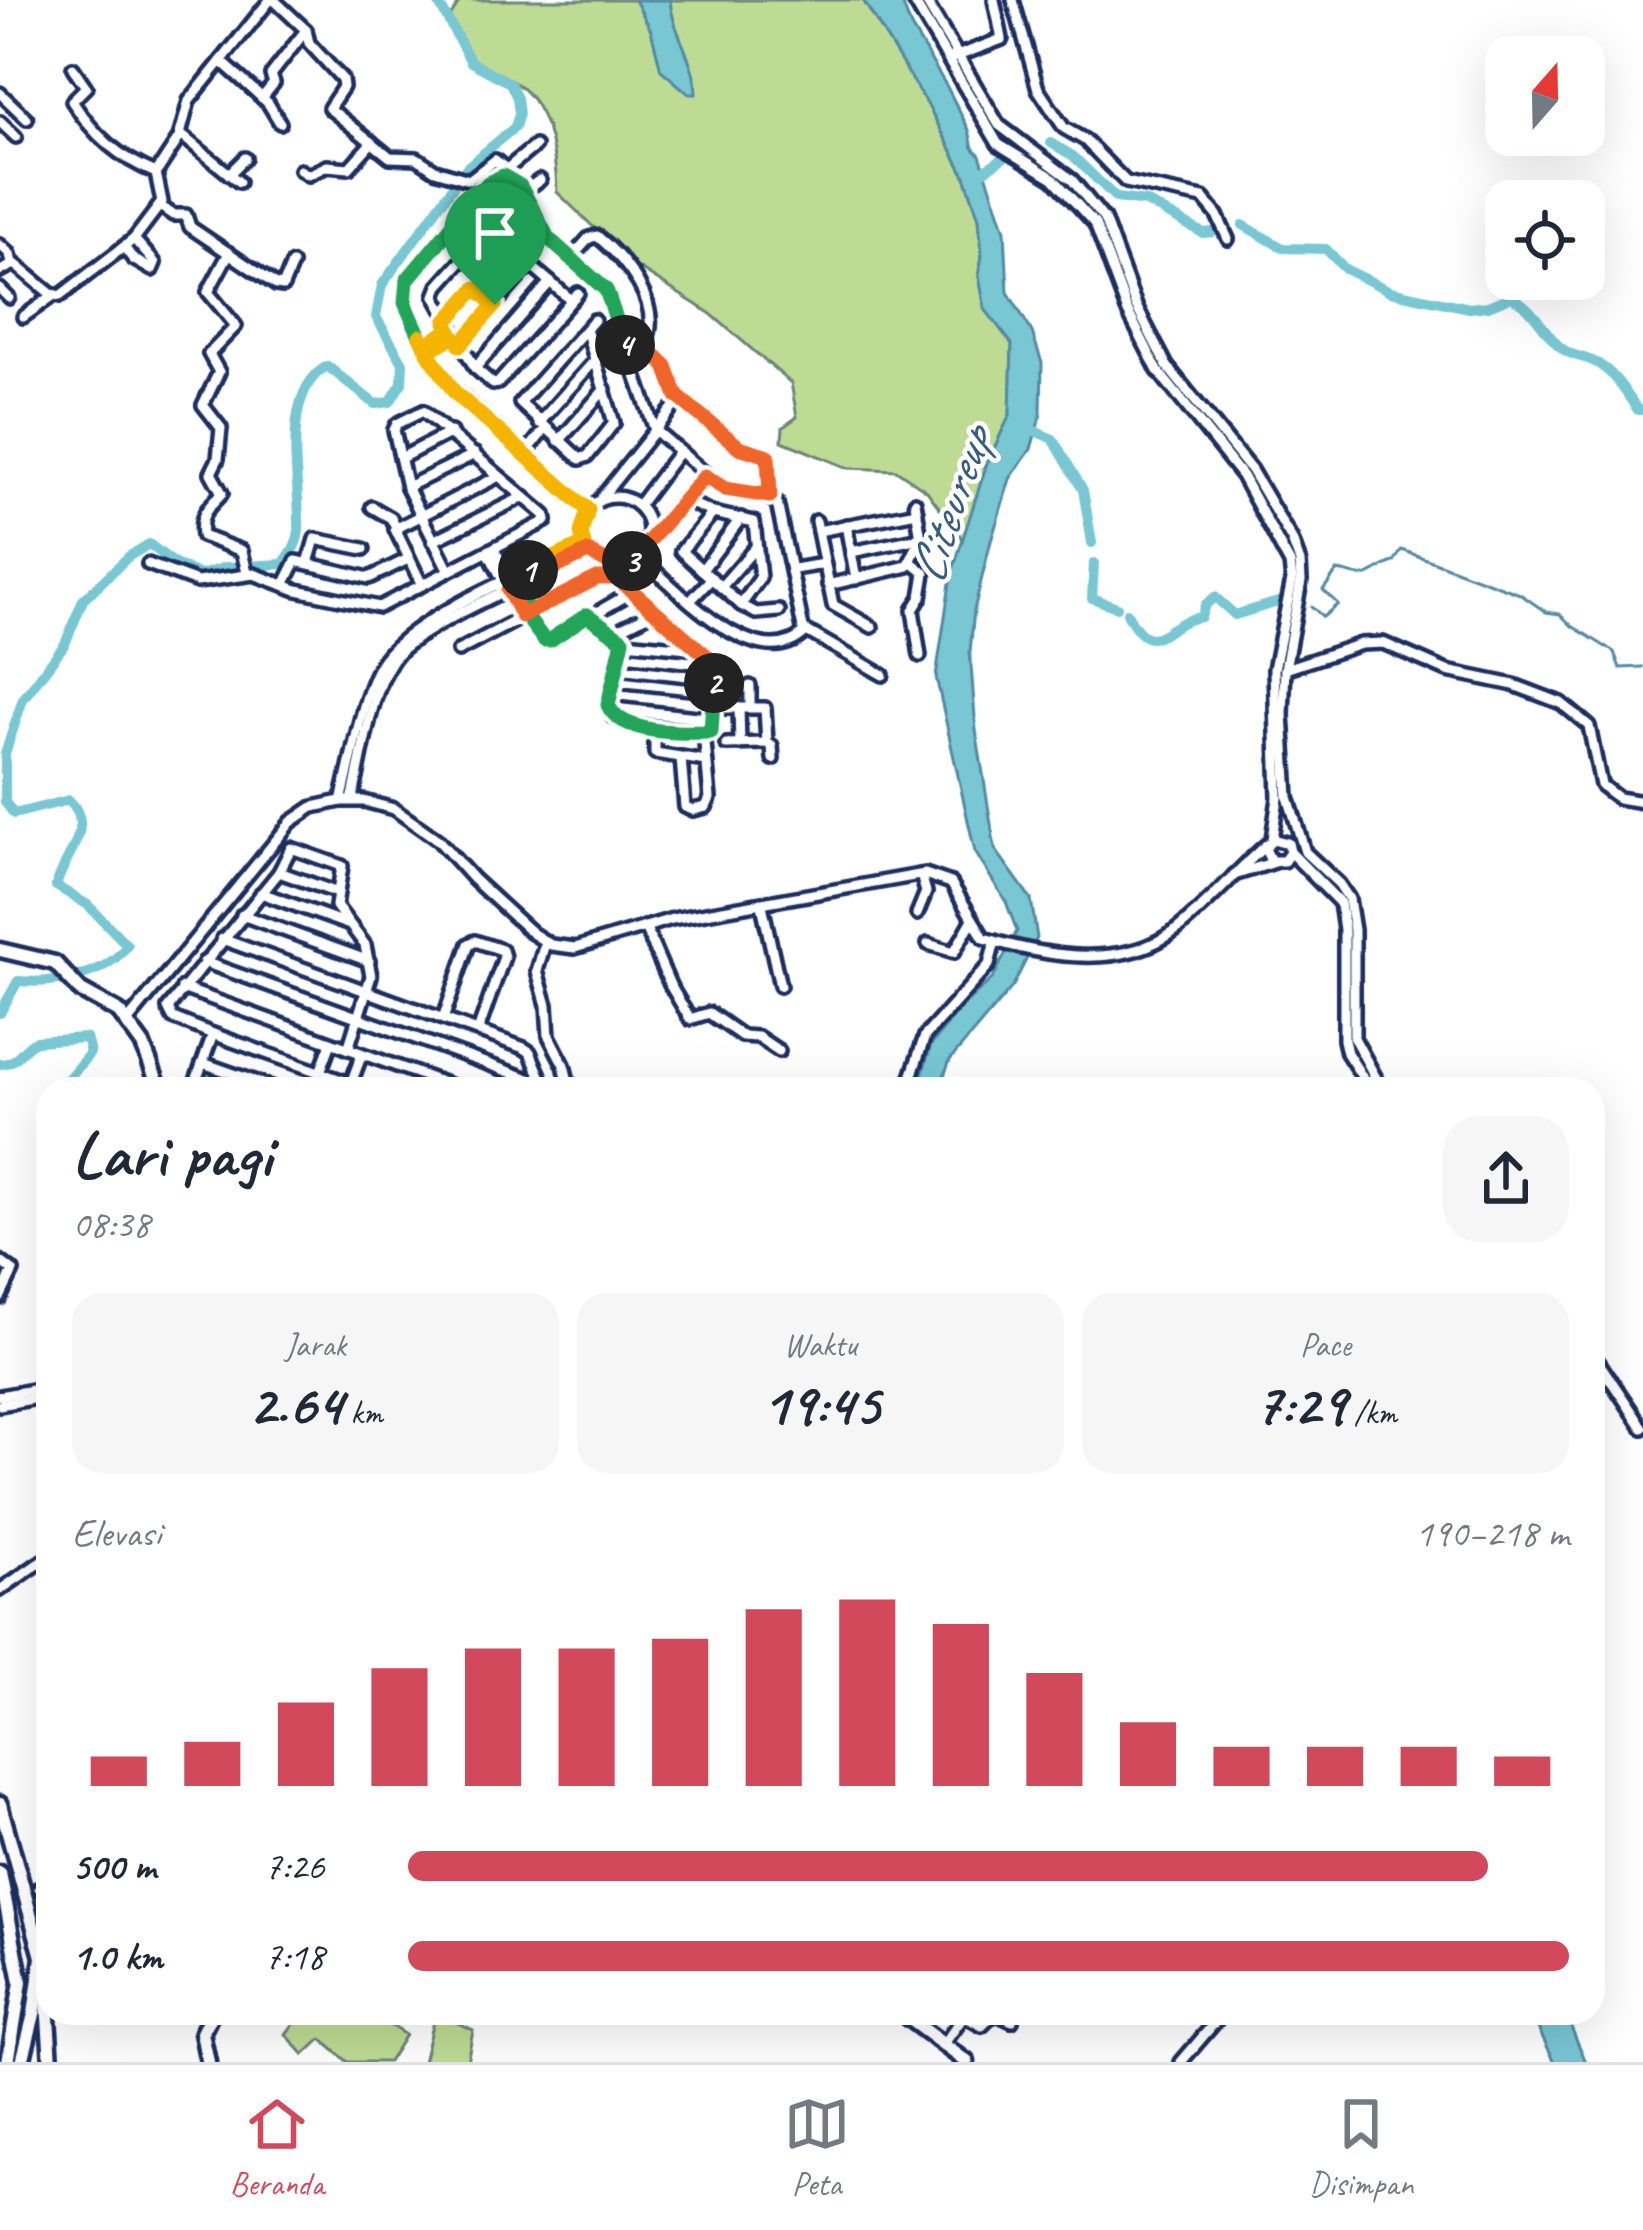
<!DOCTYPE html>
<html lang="id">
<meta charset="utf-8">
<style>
body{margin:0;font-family:Caveat,sans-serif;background:#f6f6f7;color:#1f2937;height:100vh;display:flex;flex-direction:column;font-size:45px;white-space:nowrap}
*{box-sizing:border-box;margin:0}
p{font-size:39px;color:#747a83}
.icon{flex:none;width:66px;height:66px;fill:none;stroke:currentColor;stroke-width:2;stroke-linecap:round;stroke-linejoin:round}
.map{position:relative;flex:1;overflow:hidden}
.details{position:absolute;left:36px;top:1077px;width:1569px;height:948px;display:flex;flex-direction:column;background:#fff;border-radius:36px;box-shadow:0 12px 48px #0002}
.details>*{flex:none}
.needle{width:78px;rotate:20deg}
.controls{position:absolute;left:1485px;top:36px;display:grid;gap:24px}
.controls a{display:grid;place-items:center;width:120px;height:120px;border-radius:24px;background:#fff;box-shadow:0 12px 48px #0002;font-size:60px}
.pin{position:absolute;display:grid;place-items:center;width:102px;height:102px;color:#fff;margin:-123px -51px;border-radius:50% 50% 50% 0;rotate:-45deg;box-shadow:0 0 12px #0007}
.pin .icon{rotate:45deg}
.km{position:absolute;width:60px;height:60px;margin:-30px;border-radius:50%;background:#222;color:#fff;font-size:33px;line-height:60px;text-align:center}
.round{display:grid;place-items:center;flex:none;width:126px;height:126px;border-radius:36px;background:#f6f6f7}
.head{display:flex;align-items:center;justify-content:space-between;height:204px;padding:0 36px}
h1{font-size:66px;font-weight:700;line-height:90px}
.metrics{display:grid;grid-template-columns:repeat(3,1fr);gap:18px;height:204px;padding:12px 36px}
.metrics div{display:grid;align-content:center;border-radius:30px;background:#f6f6f7;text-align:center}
.metrics b{font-size:60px;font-weight:700}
.metrics small{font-size:33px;font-weight:400}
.metrics p{font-size:33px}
.chart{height:336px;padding:24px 36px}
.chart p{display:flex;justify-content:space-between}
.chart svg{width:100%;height:216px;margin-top:12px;stroke:#d1495b;stroke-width:6}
ul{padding:0 36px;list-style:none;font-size:39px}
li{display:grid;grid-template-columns:192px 144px 1fr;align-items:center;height:90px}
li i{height:30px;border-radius:15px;background:#d1495b}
.menu{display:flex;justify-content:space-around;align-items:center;height:168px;border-top:3px solid #e0e1e3;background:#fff;font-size:33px;color:#747a83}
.menu a{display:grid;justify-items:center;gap:6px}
.menu .selected{color:#d1495b}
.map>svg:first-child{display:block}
.green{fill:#bedb93;stroke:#6c8578;stroke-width:3}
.water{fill:#78c7d3;stroke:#538aa4;stroke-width:3}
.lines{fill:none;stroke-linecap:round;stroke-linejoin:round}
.stream{stroke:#538aa4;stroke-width:3}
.river{stroke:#78c7d3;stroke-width:10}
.minor-casing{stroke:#1b2f5e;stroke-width:18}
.major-casing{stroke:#1b2f5e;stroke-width:21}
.minor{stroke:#fff;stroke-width:9}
.major{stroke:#fff;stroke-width:12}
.split-1-casing{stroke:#fff;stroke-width:24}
.split-2-casing{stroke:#fff;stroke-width:24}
.split-3-casing{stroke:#fff;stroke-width:24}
.split-4-casing{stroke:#fff;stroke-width:24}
.split-5-casing{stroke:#fff;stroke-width:24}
.split-6-casing{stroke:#fff;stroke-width:24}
.split-1{stroke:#f5b400;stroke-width:15}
.split-2{stroke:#22a559;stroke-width:15}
.split-3{stroke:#f0652b;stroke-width:15}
.split-4{stroke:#f0652b;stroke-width:15}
.split-5{stroke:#22a559;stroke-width:15}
.split-6{stroke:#f5b400;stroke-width:15}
.labels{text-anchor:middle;stroke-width:9;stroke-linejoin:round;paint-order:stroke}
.water-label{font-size:51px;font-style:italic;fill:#375d81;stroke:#fff}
</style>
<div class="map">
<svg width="1643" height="2062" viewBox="0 0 1643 2062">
<rect width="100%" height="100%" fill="#fff"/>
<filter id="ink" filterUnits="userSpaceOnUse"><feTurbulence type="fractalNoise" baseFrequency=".00833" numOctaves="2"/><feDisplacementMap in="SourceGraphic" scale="24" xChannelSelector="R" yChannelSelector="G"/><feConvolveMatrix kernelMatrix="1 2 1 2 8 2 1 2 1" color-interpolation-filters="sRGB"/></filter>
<g filter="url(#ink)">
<!-- green -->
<g class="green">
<path d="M461 0H863L929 107 965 176 979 218 982 254 979 276 985 308 1012 344 1010 415 987 463 963 540 927 491 896 470 848 468 782 441 783 427 797 417 791 383 711 314 632 264 557 192C556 157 549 111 521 87 507 75 484 74 470 62 460 52 454 32 448 20Z"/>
<path d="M280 2013H371L405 2035 388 2062H348L321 2039 304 2055 286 2034 295 2022Z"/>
<path d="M435 2013 473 2030 467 2062H423Z"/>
</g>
<!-- water -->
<g class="water">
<path d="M635 0H670C673 34 696 61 696 94H689L661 70 651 30Z"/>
<path d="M863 0H901L911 27 947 87 969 130 973 148 980 155 1005 230 1008 292 1032 332 1042 363 1041 414 1031 449 1010 479 991 541 974 610 970 652 976 730 995 849 1031 899 1037 938 1013 986 950 1060 939 1089H918L931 1045 958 1011 993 978 1017 931 1006 902 975 852 936 677 951 576 987 463 1010 415 1012 344 985 309 979 276 982 254 979 218 965 176 929 107Z"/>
<path d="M1527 2013H1565L1586 2062H1555L1533 2018Z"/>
</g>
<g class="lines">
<!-- stream -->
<path class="stream" d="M1311 606 1323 617 1338 604 1323 590 1337 571C1346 571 1355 577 1363 576 1376 574 1381 565 1394 562L1402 550 1520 594 1546 612 1560 614 1572 626 1614 652 1620 668 1643 667"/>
<!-- river -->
<g class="river">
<path d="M1051 143 1073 156 1116 198 1146 202 1203 233 1213 232"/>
<path d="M976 176 1023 145"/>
<path d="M1243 225 1283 248 1326 249 1345 269 1390 291 1469 308 1488 306 1510 297C1531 304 1542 329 1558 345 1572 359 1586 355 1600 365 1617 376 1627 395 1638 410H1643"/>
<path d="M1028 428 1053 439 1083 490 1092 543"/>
<path d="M1094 563 1092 598 1117 607"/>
<path d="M1127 613C1153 665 1165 620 1201 617L1205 605 1215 597 1235 615 1278 602"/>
<path d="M0 1013 18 981C54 984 106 977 127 945L88 905 56 886C64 856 97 827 69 800L14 814 5 802V754L23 699 65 644 83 600 128 557 149 544 175 564 201 575 226 567 283 564C291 553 298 544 299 530 301 485 278 394 327 366L375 404 390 402 402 383 403 363 376 317 382 285 467 167 515 127 519 114 517 98 510 83 471 62 437 0"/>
<path d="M0 1064C19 1064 21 1047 36 1041L86 1038 90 1053 67 1080 65 1089"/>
</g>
<defs>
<g id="minor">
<path d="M274 0 306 30 309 43 342 79 343 87 329 108 390 157 417 158 435 170 469 180 495 160 506 169"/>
<path d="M913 0 998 144 1053 178 1095 224 1127 310 1158 371 1242 476 1290 564 1292 580 1274 669 1278 798 1272 839 1265 849 1271 861H1284L1290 852 1288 843 1272 839"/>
<path d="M925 0 999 125 1072 180 1104 219 1136 306 1167 366 1251 470 1292 540 1300 562 1301 581 1285 669 1283 714 1288 797 1305 852 1339 884 1349 899 1354 930V1038L1382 1089"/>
<path d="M1013 0 1038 89 1064 128 1085 140 1126 182 1203 198 1217 215 1228 239"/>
<path d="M952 58 1002 39 994 0"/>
<path d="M221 61 268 103 280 123"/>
<path d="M73 68 86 87 72 101C94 136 118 157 156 173"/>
<path d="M0 93 27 119"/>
<path d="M262 98 274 83 271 75 306 30"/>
<path d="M0 122 16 137"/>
<path d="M180 134 239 182"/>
<path d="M300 170 308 175 327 166 349 168 372 142"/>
<path d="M502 173 535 146"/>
<path d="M229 174 245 158"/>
<path d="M523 192 540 180"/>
<path d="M160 206 173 215H186L190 227 276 285 283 286 292 264"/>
<path d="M501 217 439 286 435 296 475 368 493 384 498 383 578 293"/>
<path d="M501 217 530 265 571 300"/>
<path d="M0 245 10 254 12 264"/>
<path d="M124 247 133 259 152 270 155 263 134 239"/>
<path d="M229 253 208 292 236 326 209 354 219 372 203 405 221 428 218 459 211 473 222 493C208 508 199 514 202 536L242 551 247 573"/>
<path d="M573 256 589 238 597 236C625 259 663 304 646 342L638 346"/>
<path d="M0 271 15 264 51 294 60 296 134 239 162 202 156 173 179 138 189 101 270 0"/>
<path d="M0 289 9 298"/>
<path d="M23 317 54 295"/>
<path d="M446 322 514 245"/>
<path d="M586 329 520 403 580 459 588 456 614 423 586 329 594 320"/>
<path d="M424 345 450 330"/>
<path d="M459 345 530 265"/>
<path d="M644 345 666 366 677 396 739 447 768 456 770 496"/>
<path d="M427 351 454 336"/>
<path d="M475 368 550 282"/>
<path d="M539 423 596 359"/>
<path d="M559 441 605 389"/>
<path d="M525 454 545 429"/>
<path d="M401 458 451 432"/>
<path d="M407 487 475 454"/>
<circle cx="615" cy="531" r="34"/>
<path d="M601 498 680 399"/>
<path d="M693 504 713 513 754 522 760 578 741 605 681 551 713 513"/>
<path d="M638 506 678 453"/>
<path d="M372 507 391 518 396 528"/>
<path d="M588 510 444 380 405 303 407 280 498 176 517 183 548 238 606 290 655 430 721 487 737 492H761L777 503 804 633C755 678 674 586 639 556"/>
<path d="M816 521 833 605 872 627"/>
<path d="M846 525 856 579"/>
<path d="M818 531 917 512"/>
<path d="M649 539 705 475"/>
<path d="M433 541 523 497"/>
<path d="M494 549 529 613"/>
<path d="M488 552 522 616"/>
<path d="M851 552 921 538"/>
<path d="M911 562 925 573 921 597 913 610 920 656"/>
<path d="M308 563 315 539 364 549"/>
<path d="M148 564 197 582 254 574 297 590 379 607 546 521 545 515 423 411 397 424 394 430 407 487 449 571"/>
<path d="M794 569 824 564"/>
<path d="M702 570 741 518"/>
<path d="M284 585 296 561 369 578 408 559"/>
<path d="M422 585 395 529 499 476"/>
<path d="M828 585 908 566 921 538 915 502"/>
<path d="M721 587 755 548"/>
<path d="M691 600 712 578"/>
<path d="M741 605 756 613 779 611"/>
<path d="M525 615 548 641 634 591"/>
<path d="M587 615 625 642 608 701 613 717 632 725 704 732"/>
<path d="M805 630 883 675"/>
<path d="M614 632 655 611"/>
<path d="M625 642 699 649"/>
<path d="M458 651 597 578 617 579 714 665 713 729 704 732 710 798 706 807 693 810 685 807 681 758"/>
<path d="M618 668 714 679"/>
<path d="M1285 669 1361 644 1383 643 1447 671 1514 685 1561 703 1589 726 1601 785 1618 798 1643 802"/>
<path d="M610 694 713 705"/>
<path d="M750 707V686"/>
<path d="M714 708H765L767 743 772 746 773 759"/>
<path d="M739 708 740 744"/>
<path d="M655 728V753L706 761"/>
<path d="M726 744 767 743"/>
<path d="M352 800C362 760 370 692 394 658 414 628 549 571 588 552"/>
<path d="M341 801C351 763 361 700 379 667 404 619 533 568 584 545"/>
<path d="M1290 852 1340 903 1344 930V1040L1347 1053 1370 1089"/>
<path d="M279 872 335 892"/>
<path d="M1234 875 1275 862"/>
<path d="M261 893 347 924"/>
<path d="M762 905 780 986"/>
<path d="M917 914 926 892 921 875"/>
<path d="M242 915 369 961"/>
<path d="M645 927 670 985 690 1019 709 1013 742 1036 758 1037 779 1051"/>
<path d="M222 939 524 1048 530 1052 546 1089"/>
<path d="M545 943 537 971 547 1005 549 1036 564 1065 570 1089"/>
<path d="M928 944 954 952 972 921"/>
<path d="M204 962 543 1084"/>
<path d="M182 988 460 1089"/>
<path d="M443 1019 469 944 475 941 502 950 504 957 478 1031"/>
<path d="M128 1021 291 822 313 807 341 801H364L394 809 438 840 473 879 532 933 551 945 575 948 672 919 925 874 951 883 984 938C1044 956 1122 971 1176 930 1208 905 1235 872 1266 845"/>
<path d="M213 1034 366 1089"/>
<path d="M203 1063 277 1089"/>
<path d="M320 1072 331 1043"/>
<path d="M351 1083 362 1054"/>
<path d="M193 1089 213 1034 173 1018 168 1008 279 872 291 848 342 866 336 906 365 945 371 976 348 1049"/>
<path d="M907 1089 925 1036 989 965 995 941"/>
<path d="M0 1261 13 1271 0 1298"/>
<path d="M1593 1354 1643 1428"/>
<path d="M0 1396 48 1387"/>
<path d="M0 1405 48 1396"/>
<path d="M0 1590 48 1557"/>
<path d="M39 1888 48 1892"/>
<path d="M48 1927V1937"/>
<path d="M943 2045 964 2016 982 2026 995 2013 1012 2021"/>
<path d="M1181 2062 1223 2013"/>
</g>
<g id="major">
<path d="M0 950 55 963 81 991 119 1012 143 1045 160 1089"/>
<path d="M0 1804 42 1957 34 2014 22 2062"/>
<path d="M0 1873 21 1982 8 2062"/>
<path d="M46 1987 51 2062"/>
<path d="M901 2013 967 2062"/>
<path d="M208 2062 202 2033 212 2013"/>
</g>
</defs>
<!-- minor casing -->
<use href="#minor" class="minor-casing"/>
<!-- major casing -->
<use href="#major" class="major-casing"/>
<!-- minor -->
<use href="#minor" class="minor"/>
<!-- major -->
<use href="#major" class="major"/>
</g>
</g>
<g class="lines" filter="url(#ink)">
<defs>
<path id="split-1" d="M495 305 460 345 454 336 427 351 455 393 588 510 581 533 584 544 528 570"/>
<path id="split-2" d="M528 570 510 579 529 613 525 615 544 640H550L587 615 623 640 608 705C621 735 682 733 711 732L714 683"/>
<path id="split-3" d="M632 561 613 565 588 552 508 590 522 616 597 578H617L710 659 714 665V683"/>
<path id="split-4" d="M625 345 627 349 644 345 666 366 677 396 739 447 768 456 770 496 725 489 705 476 632 561"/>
<path id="split-5" d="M420 336 405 303 407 280 488 183 503 176 520 186 548 238 606 290 625 345"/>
<path id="split-6" d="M420 336 424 345 450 330 446 322 476 288 495 305"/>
</defs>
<!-- split-1 casing -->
<use href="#split-1" class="split-1-casing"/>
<!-- split-2 casing -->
<use href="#split-2" class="split-2-casing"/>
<!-- split-3 casing -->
<use href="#split-3" class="split-3-casing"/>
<!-- split-4 casing -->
<use href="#split-4" class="split-4-casing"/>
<!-- split-5 casing -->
<use href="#split-5" class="split-5-casing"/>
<!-- split-6 casing -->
<use href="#split-6" class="split-6-casing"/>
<!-- split-1 -->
<use href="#split-1" class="split-1"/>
<!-- split-2 -->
<use href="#split-2" class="split-2"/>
<!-- split-3 -->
<use href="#split-3" class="split-3"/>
<!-- split-4 -->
<use href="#split-4" class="split-4"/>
<!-- split-5 -->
<use href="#split-5" class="split-5"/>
<!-- split-6 -->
<use href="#split-6" class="split-6"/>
</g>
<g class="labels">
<!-- water labels -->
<g class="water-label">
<text transform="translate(949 505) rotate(-71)" y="18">Citeureup</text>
</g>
</g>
</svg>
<div class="controls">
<a><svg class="needle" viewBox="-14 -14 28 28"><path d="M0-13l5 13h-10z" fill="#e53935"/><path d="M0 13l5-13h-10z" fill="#747a83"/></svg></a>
<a><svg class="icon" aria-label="locate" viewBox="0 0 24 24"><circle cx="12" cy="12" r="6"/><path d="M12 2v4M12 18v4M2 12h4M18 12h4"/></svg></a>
</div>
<div class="pin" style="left:495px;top:305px;background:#1e9e55"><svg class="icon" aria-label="arrive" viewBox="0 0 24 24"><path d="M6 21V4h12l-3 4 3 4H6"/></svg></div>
<b class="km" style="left:528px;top:570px">1</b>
<b class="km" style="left:714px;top:683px">2</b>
<b class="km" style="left:632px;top:561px">3</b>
<b class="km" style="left:625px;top:345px">4</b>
<section class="details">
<div class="head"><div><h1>Lari pagi</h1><p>08:38</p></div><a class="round"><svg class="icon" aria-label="share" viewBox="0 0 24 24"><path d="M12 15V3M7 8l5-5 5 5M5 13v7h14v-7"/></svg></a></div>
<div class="metrics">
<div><p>Jarak</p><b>2.64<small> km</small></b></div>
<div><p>Waktu</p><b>19:45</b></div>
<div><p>Pace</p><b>7:29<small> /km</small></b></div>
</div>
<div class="chart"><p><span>Elevasi</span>190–218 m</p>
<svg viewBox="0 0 160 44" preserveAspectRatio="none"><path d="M5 44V38M15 44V35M25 44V27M35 44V20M45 44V16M55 44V16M65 44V14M75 44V8M85 44V6M95 44V11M105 44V21M115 44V31M125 44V36M135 44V36M145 44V36M155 44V38"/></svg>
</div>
<ul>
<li><b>500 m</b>7:26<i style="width:93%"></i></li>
<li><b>1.0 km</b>7:18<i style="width:100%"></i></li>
</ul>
</section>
</div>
<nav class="menu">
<a class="selected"><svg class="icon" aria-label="home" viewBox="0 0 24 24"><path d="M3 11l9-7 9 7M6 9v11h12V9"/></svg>Beranda</a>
<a><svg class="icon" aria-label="map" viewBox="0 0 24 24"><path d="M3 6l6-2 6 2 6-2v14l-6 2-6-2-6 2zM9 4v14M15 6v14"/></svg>Peta</a>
<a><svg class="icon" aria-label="saved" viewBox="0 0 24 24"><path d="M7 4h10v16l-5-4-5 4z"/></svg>Disimpan</a>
</nav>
